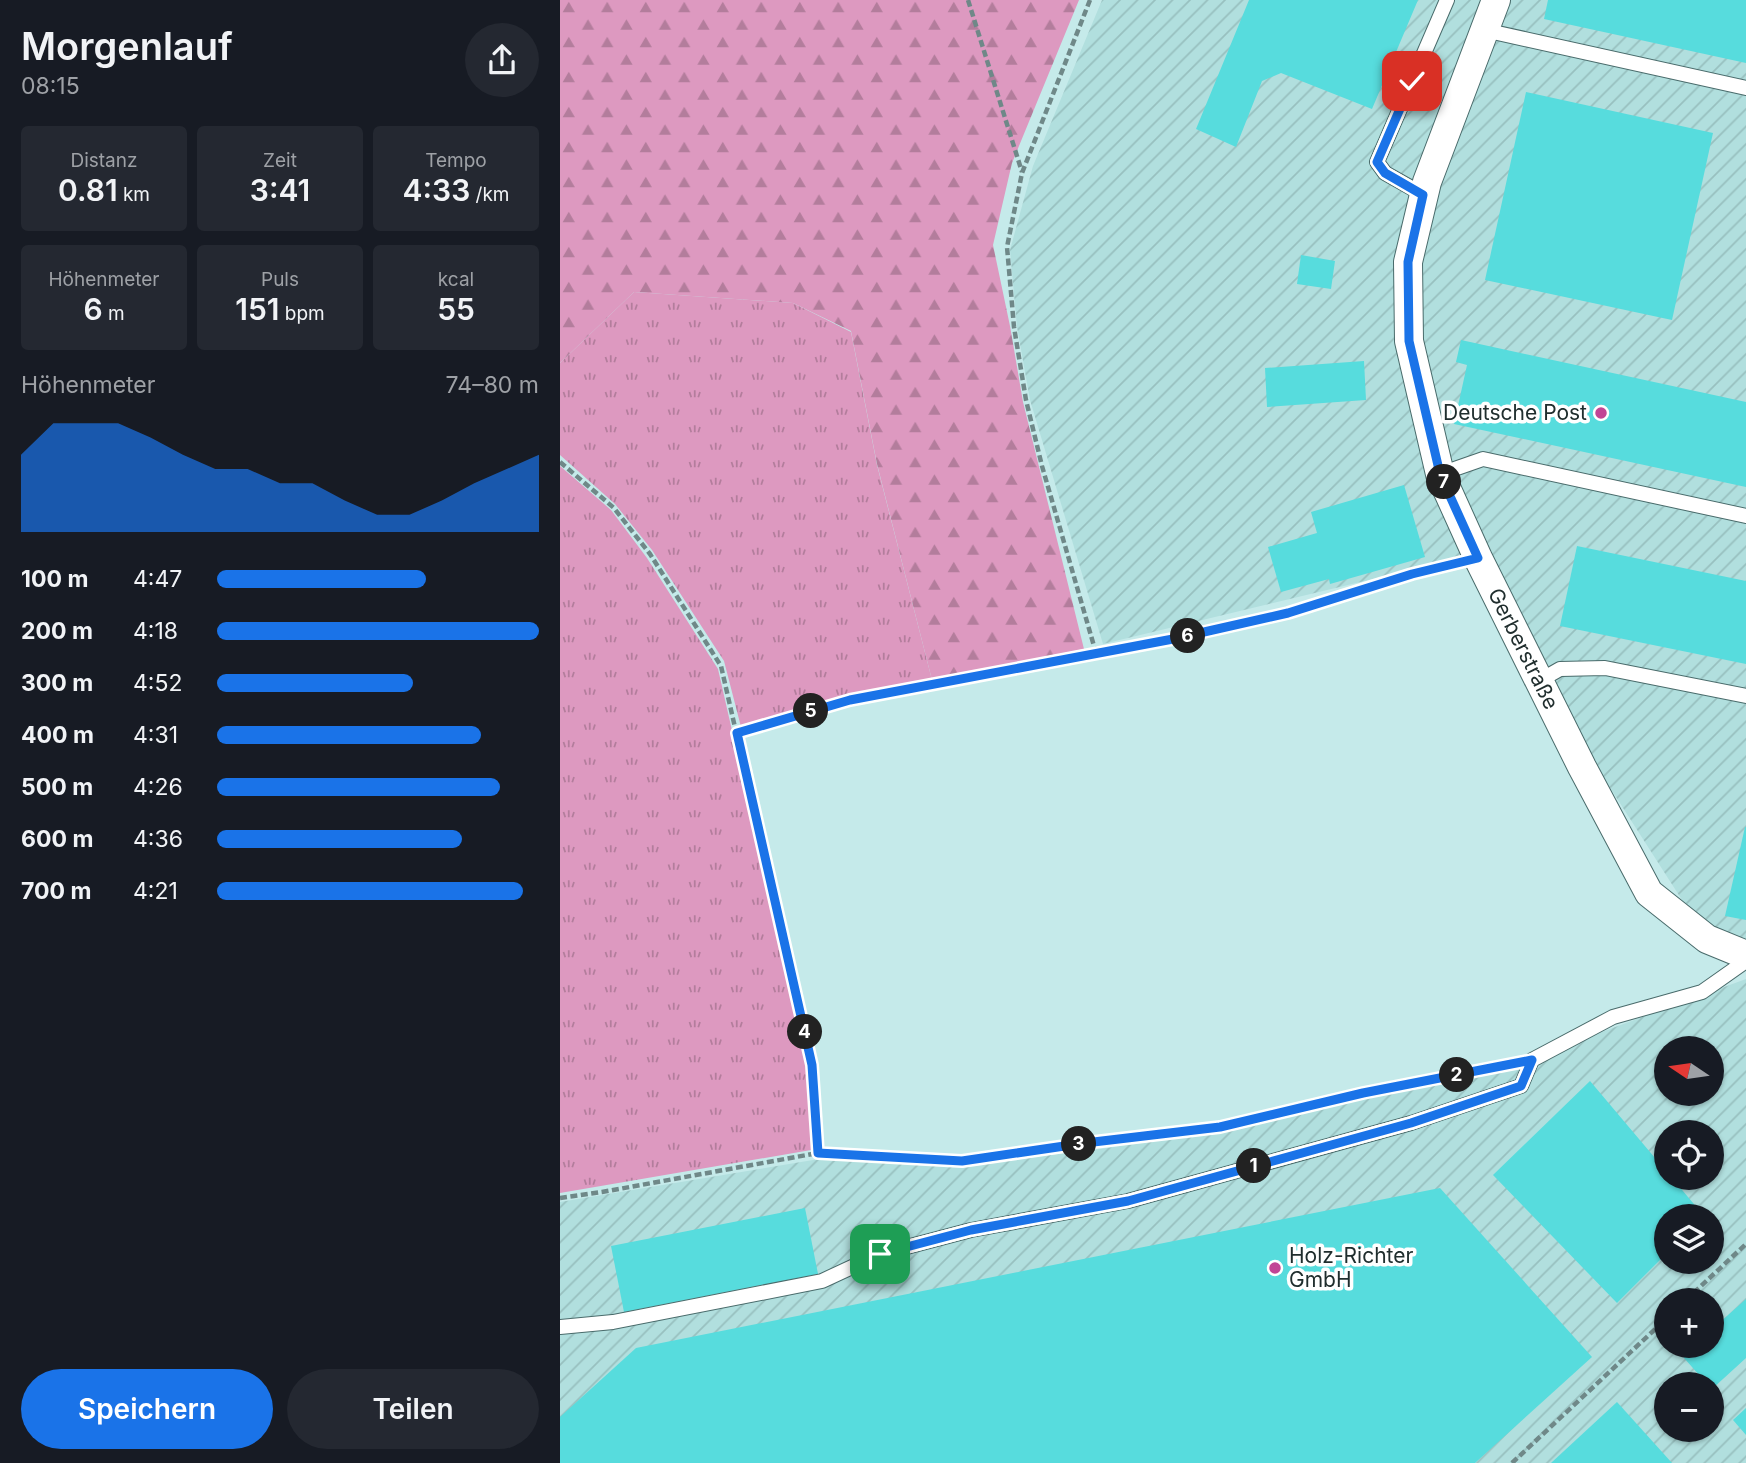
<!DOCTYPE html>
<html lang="de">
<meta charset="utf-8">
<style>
body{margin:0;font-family:Inter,sans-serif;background:#242831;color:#f1f3f6;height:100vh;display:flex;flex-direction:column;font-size:26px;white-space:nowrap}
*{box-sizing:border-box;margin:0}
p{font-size:23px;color:#9ea1a6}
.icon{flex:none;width:38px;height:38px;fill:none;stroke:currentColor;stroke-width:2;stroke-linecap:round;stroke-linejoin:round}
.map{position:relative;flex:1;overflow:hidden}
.side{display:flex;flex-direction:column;background:#171b24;width:560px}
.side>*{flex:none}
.needle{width:46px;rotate:283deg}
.controls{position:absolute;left:1094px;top:1036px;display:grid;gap:14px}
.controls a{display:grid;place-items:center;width:70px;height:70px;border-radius:50%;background:#171b24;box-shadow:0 2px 5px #0004;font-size:35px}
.pin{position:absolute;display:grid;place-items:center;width:60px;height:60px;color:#fff;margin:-30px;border-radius:14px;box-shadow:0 4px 10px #0006}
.km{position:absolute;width:35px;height:35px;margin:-18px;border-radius:50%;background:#222;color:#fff;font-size:19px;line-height:35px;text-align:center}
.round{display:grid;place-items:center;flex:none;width:74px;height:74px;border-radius:37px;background:#242831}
.overview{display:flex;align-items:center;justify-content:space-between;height:119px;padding:0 21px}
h1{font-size:38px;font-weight:600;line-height:52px}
.stats{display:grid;grid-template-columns:repeat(3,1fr);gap:10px;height:119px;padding:7px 21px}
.stats div{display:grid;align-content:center;border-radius:7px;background:#242831;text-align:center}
.stats b{font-size:30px;font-weight:600}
.stats small{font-size:19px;font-weight:400}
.stats p{font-size:19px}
.chart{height:196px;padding:14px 21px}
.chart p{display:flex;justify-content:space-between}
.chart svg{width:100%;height:126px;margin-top:7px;fill:#1a73e8;opacity:.7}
.primary-button{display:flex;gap:14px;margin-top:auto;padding:14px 21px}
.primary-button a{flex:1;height:80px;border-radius:42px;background:#1a73e8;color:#fff;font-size:28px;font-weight:600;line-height:80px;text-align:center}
.primary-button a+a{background:#242831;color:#f1f3f6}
ul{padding:0 21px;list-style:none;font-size:23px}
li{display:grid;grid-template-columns:112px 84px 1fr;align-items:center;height:52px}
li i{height:18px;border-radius:9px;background:#1a73e8}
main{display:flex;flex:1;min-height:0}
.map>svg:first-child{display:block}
.industrial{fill:url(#industrial-furrows);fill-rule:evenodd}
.grass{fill:url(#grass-tufts)}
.forest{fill:url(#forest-firs)}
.building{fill:#57dcdd}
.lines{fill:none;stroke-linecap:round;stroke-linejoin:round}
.service-casing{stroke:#496b6b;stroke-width:16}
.minor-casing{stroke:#496b6b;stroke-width:30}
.path{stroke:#6f8888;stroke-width:4.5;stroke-dasharray:7 3.5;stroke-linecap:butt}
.service{stroke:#fff;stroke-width:14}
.minor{stroke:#fff;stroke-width:28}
.route-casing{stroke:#fff;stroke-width:14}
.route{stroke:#1a73e8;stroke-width:9}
.poi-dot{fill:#c14595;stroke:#fff;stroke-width:2.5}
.labels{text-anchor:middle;stroke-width:7;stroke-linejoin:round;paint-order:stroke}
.poi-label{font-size:21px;fill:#202e2e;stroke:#fff;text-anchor:end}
.street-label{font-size:21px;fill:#202e2e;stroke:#fff}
</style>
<main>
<section class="side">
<div class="overview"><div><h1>Morgenlauf</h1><p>08:15</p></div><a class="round"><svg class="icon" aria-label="share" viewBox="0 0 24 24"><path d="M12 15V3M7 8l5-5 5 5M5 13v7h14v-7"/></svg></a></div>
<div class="stats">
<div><p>Distanz</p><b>0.81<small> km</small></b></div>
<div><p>Zeit</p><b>3:41</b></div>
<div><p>Tempo</p><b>4:33<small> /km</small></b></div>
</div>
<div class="stats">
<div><p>Höhenmeter</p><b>6<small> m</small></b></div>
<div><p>Puls</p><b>151<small> bpm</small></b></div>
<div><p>kcal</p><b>55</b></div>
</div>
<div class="chart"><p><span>Höhenmeter</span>74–80 m</p>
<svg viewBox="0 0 160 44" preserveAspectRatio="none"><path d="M0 44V17L10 6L20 6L30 6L40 11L50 17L60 22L70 22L80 27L90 27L100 33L110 38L120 38L130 33L140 27L150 22L160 17V44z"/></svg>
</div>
<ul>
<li><b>100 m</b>4:47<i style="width:65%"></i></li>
<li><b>200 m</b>4:18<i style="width:100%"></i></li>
<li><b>300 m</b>4:52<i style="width:61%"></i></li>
<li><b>400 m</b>4:31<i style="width:82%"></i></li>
<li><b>500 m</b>4:26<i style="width:88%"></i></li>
<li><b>600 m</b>4:36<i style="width:76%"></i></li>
<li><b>700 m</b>4:21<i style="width:95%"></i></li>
</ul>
<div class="primary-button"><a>Speichern</a><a>Teilen</a></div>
</section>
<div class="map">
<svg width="1186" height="1463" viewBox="0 0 1186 1463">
<defs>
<pattern id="industrial-furrows" width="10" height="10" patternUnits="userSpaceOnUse" patternTransform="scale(1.75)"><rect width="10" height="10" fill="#b1dfde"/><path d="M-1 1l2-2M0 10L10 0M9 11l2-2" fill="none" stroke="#98c0bf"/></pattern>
<pattern id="grass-tufts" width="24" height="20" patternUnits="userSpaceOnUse" patternTransform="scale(1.75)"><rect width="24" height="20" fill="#dd99c0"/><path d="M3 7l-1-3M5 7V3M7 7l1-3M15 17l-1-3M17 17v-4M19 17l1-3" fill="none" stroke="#b37d9c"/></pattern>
<pattern id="forest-firs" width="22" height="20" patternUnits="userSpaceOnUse" patternTransform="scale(1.75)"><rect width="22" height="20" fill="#dd99c0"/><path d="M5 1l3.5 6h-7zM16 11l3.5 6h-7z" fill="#b37d9c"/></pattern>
</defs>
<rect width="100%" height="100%" fill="#c5eaea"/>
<!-- industrial -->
<g class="industrial">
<path d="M542 0H1186V953L1122 900 1040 772 925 552 543 644 470 400 457 327 450 250 473 166Z"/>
<path d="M1186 979V1463H0V1202L259 1159 402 1165 533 1150 658 1132 957 1063ZM1106 1048H1152V1094H1106ZM1106 1132H1152V1178H1106ZM1106 1216H1152V1262H1106ZM1106 1300H1152V1346H1106ZM1106 1384H1152V1430H1106Z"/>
</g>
<!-- grass -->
<g class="grass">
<path d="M74 292 233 303 291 332 317 465 372 680 288 697 181 727 164 661 92 550 55 504 0 455V363Z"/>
<path d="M0 466 51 510 87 558 158 669 248 1064 251 1150 0 1193Z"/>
</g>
<!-- forest -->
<path class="forest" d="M0 0H519L452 163 433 245 450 326 463 402 524 649 372 680 317 464 291 331 233 303 74 292 0 363Z"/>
<!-- building -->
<g class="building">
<path d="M689 0H858L812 109 721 73 702 81 676 147 636 129Z"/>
<path d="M988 0H1186V63L984 19Z"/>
<path d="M966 92 1153 133 1112 320 925 280Z"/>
<path d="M741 255 775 261 771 289 737 284Z"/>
<path d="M901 340 1186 402V487L894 424 907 365 896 362Z"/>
<path d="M804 361 806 400 707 407 705 368Z"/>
<path d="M844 485 865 557 770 584 769 579 721 592 708 547 757 533 751 512Z"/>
<path d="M1017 546 1186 581V664L1000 626Z"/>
<path d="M1185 827H1186V920L1165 916Z"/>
<path d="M1030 1081 1106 1171V1178H1112L1144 1216H1106V1254L1057 1303 933 1175Z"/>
<path d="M880 1188 1032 1357 915 1463H0V1417L76 1348Z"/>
<path d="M245 1208 258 1274 64 1312 51 1246Z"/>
<path d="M1186 1299V1358L1152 1389V1384H1147L1117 1350 1122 1346H1152V1317L1158 1324Z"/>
<path d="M1057 1402 1112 1463H991Z"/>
<path d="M1186 1408V1435L1173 1420Z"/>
</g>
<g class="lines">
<defs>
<g id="service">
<path d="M924 30 1186 88"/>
<path d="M864 195 825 173 817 162 887 0"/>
<path d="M880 474 923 459 1186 516"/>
<path d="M979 681 1000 669 1045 668 1186 696"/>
<path d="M0 1327 53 1322 262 1281 320 1254 411 1230 568 1201 851 1123 961 1086 972 1060 1053 1017 1142 992 1186 961"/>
</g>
<g id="minor">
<path id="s1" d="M936 0 867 182 848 262 849 341 880 474 918 558 1022 767 1089 893 1147 939 1186 955"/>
</g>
</defs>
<!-- service casing -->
<use href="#service" class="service-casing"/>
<!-- minor casing -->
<use href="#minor" class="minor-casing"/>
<!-- path -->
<g class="path">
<path d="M408 0 462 172"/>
<path d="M530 0 462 173 447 247 454 327 466 400 482 466 536 653"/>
<path d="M0 462 54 508 90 554 161 666 252 1065 258 1153"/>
<path d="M177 733 291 700 613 639 728 613 852 574 894 564"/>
<path d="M0 1198 42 1192 258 1153 402 1161 525 1144 660 1127 803 1093 948 1064"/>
<path d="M1126 1300 1186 1244"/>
<path d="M952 1463 1106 1319"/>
</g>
<!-- service -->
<use href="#service" class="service"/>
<!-- minor -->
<use href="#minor" class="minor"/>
</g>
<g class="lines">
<defs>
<path id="route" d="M320 1254 411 1230 568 1201 851 1123 961 1086 972 1060 803 1093 660 1127 525 1143 402 1161 258 1153 252 1065 177 733 290 700 613 639 728 613 852 574 918 558 880 474 849 341 848 262 863 195 825 173 817 162 852 81"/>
</defs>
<!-- route casing -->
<use href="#route" class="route-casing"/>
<!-- route -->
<use href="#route" class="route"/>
</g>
<!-- markers -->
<g class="poi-dot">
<circle cx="1041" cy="413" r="7"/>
<circle cx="715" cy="1268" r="7"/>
</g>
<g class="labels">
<!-- poi labels -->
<g class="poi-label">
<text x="1027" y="420">Deutsche Post</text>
<text x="729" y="1263" text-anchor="start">Holz-Richter<tspan x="729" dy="24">GmbH</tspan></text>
</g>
<!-- street labels -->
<g class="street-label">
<text dy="7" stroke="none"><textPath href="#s1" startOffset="686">Gerberstraße</textPath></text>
</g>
</g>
</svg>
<div class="controls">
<a><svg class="needle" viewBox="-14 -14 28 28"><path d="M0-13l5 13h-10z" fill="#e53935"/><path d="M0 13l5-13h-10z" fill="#9ea1a6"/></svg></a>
<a><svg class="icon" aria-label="locate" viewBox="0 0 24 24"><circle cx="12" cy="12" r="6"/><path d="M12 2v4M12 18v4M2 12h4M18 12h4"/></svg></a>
<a><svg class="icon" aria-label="layers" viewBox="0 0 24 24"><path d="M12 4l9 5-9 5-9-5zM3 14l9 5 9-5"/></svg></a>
<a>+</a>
<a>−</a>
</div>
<div class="pin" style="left:320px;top:1254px;background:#1e9e55"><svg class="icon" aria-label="arrive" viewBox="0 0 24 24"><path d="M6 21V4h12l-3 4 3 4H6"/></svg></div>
<div class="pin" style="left:852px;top:81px;background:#d93025"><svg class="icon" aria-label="check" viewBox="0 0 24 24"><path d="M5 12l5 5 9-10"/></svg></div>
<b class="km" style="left:694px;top:1166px">1</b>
<b class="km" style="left:897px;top:1075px">2</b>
<b class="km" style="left:519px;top:1144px">3</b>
<b class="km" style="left:245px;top:1032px">4</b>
<b class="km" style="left:251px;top:711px">5</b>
<b class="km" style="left:628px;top:636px">6</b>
<b class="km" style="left:884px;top:482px">7</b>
</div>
</main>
